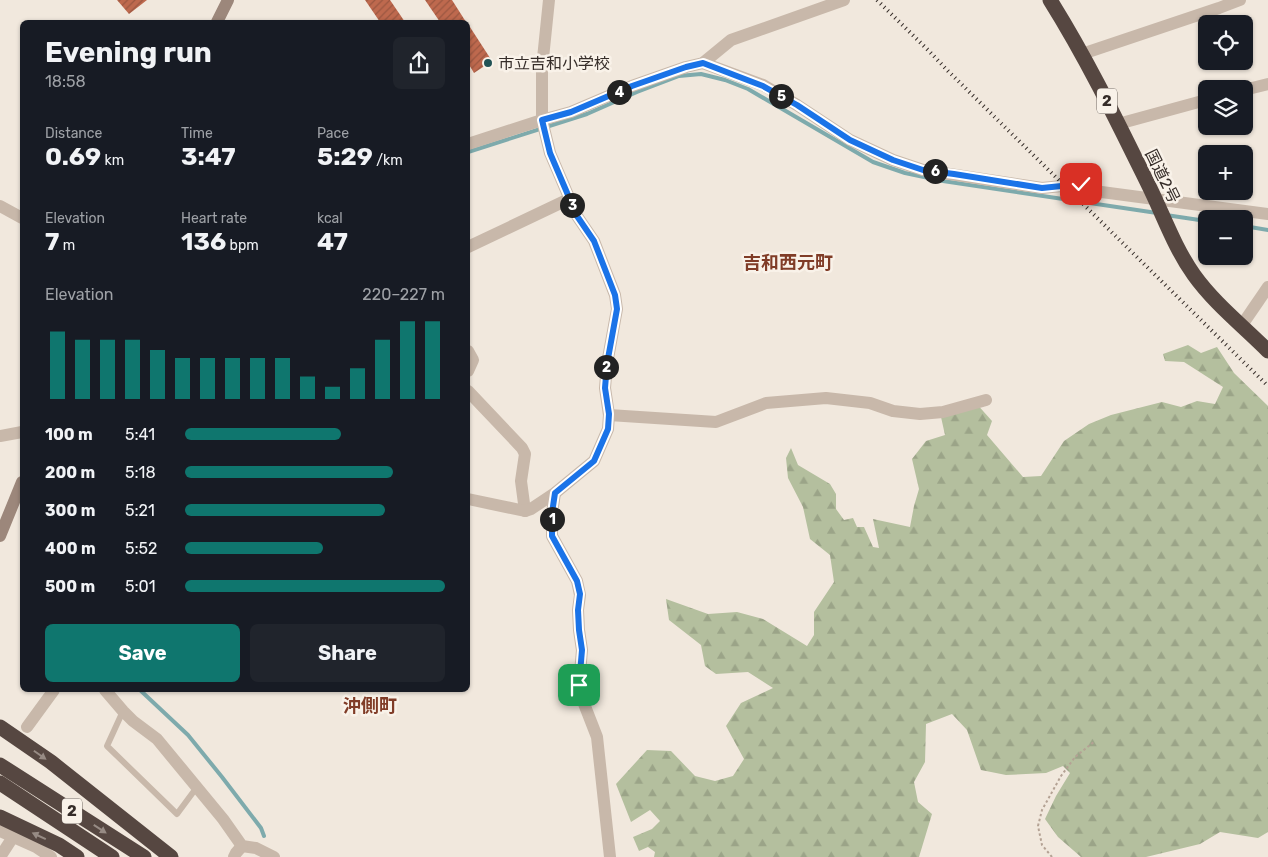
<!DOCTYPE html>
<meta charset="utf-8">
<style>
body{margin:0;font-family:Rubik,"Noto Sans JP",sans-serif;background:#20242c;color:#f1f3f6;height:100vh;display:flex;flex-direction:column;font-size:19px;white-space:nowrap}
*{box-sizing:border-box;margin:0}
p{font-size:16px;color:#9ea1a6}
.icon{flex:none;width:28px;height:28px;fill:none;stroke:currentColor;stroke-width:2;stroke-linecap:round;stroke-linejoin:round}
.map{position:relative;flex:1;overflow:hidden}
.panel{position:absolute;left:20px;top:20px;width:450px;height:672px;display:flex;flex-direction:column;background:#171b24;border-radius:8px;box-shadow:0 1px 4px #0004}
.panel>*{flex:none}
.tools{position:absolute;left:1198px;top:15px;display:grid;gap:10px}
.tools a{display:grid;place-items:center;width:55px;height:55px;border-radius:8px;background:#171b24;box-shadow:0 1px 4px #0004;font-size:25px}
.pin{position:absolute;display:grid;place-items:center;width:42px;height:42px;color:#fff;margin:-21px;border-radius:10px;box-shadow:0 2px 8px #0006}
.km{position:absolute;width:25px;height:25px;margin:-12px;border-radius:50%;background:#222;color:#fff;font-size:14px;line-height:25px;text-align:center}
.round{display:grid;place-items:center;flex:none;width:52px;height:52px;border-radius:8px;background:#20242c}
.head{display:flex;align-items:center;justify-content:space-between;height:85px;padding:0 25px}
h1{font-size:28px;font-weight:700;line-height:38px}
.figures{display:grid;grid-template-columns:repeat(3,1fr);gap:8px;height:85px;padding:5px 25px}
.figures div{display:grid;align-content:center}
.figures b{font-size:25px;font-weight:700}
.figures small{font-size:14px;font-weight:400}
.figures p{font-size:14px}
.chart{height:140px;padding:10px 25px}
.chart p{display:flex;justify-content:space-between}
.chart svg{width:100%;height:90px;margin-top:5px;stroke:#0f766e;stroke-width:6}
.action{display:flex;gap:10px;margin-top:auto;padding:10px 25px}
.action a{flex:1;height:58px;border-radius:8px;background:#0f766e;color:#fff;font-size:20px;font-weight:700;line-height:58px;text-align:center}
.action a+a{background:#20242c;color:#f1f3f6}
ul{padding:0 25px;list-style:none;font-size:16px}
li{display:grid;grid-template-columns:80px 60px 1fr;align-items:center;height:38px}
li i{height:12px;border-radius:6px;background:#0f766e}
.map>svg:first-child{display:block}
.forest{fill:url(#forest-firs)}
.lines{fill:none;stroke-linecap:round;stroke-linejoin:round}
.stream{stroke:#7eaaac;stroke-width:4}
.building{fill:url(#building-hatch)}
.path{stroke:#b4a294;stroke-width:2;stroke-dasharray:2.5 2.5;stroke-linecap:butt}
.lane{stroke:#c8b8aa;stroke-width:6}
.street{stroke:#c8b8aa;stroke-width:12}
.secondary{stroke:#9c877b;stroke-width:12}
.highway{stroke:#564741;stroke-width:15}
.rail{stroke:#362d29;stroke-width:4;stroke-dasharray:1 4;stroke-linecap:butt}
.oneway{fill:#978b84}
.route-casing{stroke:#fff;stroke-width:10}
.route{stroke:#1a73e8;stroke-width:6}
.poi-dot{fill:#215255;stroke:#f9f2e9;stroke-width:2}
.labels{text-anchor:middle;stroke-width:5;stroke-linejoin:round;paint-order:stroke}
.shield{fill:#f9f2e9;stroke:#706863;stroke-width:1}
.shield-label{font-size:15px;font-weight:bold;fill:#362d29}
.poi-label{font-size:16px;fill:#362d29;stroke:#f9f2e9;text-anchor:start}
.street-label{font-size:16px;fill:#362d29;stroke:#f9f2e9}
.neighbourhood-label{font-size:18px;font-weight:bold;fill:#803c27;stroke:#f9f2e9}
</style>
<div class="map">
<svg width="1268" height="857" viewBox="0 0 1268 857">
<defs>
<pattern id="forest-firs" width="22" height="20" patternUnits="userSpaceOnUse" patternTransform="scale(1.25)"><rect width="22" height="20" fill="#b4bf9e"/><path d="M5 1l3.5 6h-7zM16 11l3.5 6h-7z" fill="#9ba488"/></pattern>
<pattern id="building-hatch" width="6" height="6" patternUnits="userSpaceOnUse" patternTransform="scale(1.25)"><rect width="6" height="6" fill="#be694e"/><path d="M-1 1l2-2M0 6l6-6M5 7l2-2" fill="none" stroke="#9b5741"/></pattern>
</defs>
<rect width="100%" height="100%" fill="#f1e8dd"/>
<!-- forest -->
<path class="forest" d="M1188 345 1201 353 1217 347 1234 373 1268 406V832L1258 838 1220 832 1200 844 1146 857H1081L1058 837 1045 819 1056 796 1070 773 1063 766 1046 773 1006 775 981 770 967 730 952 714 926 724 925 762 914 782 918 802 932 814 919 857H654L655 852 648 847 639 851 633 837 652 829 660 821 650 810 631 822 616 784 647 750 671 751 695 776 715 781 733 776 744 759 726 726 741 703 773 688 748 672 716 674 705 666 701 645 669 620 666 599 708 614 737 612 763 619 807 646 814 635V612L834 582 830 555 810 539 803 507 788 478 786 458 791 448 798 465 830 484 836 494V509L844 520 853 518 857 527H864L873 547 879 548 873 519 910 527 914 506 919 489 912 459 926 441 945 435 941 417 975 402 992 421 987 435 1023 477 1041 476 1064 441 1089 424 1111 415 1162 402 1181 407 1197 401 1215 404 1223 387 1184 362 1165 361 1163 354Z"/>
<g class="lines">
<!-- stream -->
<g class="stream">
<path d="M468 152 587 114 637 92 679 76 701 74 725 80 748 89 873 162 905 173 943 181 1157 213"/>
<path d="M1166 215 1206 221"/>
<path d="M1244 226 1268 230"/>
<path d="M140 690 188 735 222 777 261 828 264 836"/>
</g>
</g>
<!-- building -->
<g class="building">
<path d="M117 0H147L129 14Z"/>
<path d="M365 0H390L405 22H380Z"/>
<path d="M425 0H452L466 22H440Z"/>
<path d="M468 24 492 61 474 73 468 63Z"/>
</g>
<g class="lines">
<!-- path -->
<path class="path" d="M1052 857 1042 845 1038 826 1042 810 1061 776 1075 757 1095 741"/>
<!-- lane -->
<path class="lane" d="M123 711 107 746 177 814 197 787"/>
<!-- street -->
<g class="street">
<path d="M1082 54 1219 8 1240 0"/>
<path d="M703 63 763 85 797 105 850 140 893 160 923 170 1042 188 1081 184 1094 191 1268 214"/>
<path d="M1244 90 1268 84"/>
<path d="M1118 124 1206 100"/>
<path d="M468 144 542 120 571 112 632 86 686 67 703 63 731 40 844 0"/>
<path d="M0 206 22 218"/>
<path d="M468 247 569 199"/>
<path d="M1242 325 1268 287"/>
<path d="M468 351 473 360 468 371"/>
<path d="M468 391 522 448 525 454 521 481 525 511"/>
<path d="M609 415 716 422 766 403 826 398 870 403 893 411 920 414 943 412 986 400"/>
<path d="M0 436 22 432"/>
<path d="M555 493 552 513V536L577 581 580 595 578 610 579 630 582 650 579 685 581 696 597 737 610 857"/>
<path d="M468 499 525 511 531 509 555 493 594 461 608 429 609 415 605 388 607 364 617 309 615 295 594 241 577 216 550 153 542 120V68L549 0"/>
<path d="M105 690 123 711 133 721 157 739 223 819 242 846 256 848 274 857"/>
<path d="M27 727 54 690"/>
<path d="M0 831 36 847 51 857"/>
<path d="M0 857 13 837"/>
<path d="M234 857 236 853 242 846"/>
</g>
<!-- secondary -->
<g class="secondary">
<path d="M217 22 228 0"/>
<path d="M0 536 22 482"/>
</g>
<!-- highway -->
<g class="highway">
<path d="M1050 0C1087 59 1117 121 1148 184 1163 214 1174 247 1194 275 1214 303 1243 326 1268 351"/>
<path d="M0 727 51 762 171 857"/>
<path d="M0 765 144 857"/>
<path d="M0 783 112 857"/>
<path d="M0 817 59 845 77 857"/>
</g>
<!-- rail -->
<path class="rail" d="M877 0 929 51 948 71 1268 386"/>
</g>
<!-- one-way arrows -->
<defs><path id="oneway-solid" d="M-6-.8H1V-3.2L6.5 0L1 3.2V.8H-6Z" transform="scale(1.25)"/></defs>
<g class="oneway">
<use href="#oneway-solid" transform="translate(40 755) rotate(35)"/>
<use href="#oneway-solid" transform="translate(100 829) rotate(33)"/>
<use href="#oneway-solid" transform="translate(39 836) rotate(-155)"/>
</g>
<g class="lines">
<defs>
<path id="route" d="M579 685 582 650 579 630 578 610 580 594 577 581 552 536V513L555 493 594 461 608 429 609 414 605 388 607 364 617 309 615 295 594 241 577 216 550 153 542 120 571 112 632 86 686 67 703 63 763 86 797 105 850 140 893 160 923 170 954 174 1042 188 1081 184"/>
</defs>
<!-- route casing -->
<use href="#route" class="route-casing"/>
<!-- route -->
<use href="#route" class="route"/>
</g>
<!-- markers -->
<circle class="poi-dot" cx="488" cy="63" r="5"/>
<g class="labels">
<!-- shield labels -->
<g class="shield">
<rect x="1097" y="88.5" width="20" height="25" rx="4"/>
<rect x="62" y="798.5" width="20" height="25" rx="4"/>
</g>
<g class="shield-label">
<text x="1107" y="106">2</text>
<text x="72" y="816">2</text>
</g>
<!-- poi labels -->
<g class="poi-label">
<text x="498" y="69">市立吉和小学校</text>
</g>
<!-- street labels -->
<g class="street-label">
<text transform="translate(1163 176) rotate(64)" y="6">国道2号</text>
</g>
<!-- neighbourhood labels -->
<g class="neighbourhood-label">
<text x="788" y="269">吉和西元町</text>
<text x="370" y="712">沖側町</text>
</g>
</g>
</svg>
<div class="tools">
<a><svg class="icon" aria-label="locate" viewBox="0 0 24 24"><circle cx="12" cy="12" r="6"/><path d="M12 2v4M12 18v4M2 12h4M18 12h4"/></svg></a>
<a><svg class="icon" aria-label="layers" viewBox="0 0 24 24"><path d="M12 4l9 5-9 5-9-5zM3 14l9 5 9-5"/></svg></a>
<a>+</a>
<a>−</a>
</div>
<div class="pin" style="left:579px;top:685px;background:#1e9e55"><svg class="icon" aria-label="arrive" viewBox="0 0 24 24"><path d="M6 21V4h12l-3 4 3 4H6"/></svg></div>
<div class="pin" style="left:1081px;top:184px;background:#d93025"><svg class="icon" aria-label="check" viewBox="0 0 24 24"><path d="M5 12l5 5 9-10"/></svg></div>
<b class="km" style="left:552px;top:519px">1</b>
<b class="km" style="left:606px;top:367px">2</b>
<b class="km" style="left:572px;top:205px">3</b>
<b class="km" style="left:619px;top:92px">4</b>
<b class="km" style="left:781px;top:96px">5</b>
<b class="km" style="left:935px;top:171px">6</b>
<section class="panel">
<div class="head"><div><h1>Evening run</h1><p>18:58</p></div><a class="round"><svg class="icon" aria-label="share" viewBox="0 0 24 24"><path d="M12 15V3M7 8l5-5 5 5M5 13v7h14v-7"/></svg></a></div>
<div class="figures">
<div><p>Distance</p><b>0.69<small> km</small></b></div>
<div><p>Time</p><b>3:47</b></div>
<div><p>Pace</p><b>5:29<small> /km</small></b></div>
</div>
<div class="figures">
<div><p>Elevation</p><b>7<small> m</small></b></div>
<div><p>Heart rate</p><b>136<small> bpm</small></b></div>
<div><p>kcal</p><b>47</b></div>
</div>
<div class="chart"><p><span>Elevation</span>220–227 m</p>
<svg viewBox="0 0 160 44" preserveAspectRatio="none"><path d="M5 44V11M15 44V15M25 44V15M35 44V15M45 44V20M55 44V24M65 44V24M75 44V24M85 44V24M95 44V24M105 44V33M115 44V38M125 44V29M135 44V15M145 44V6M155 44V6"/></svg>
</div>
<ul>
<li><b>100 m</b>5:41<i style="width:60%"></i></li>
<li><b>200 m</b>5:18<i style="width:80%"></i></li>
<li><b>300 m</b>5:21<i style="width:77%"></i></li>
<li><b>400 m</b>5:52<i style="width:53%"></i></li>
<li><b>500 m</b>5:01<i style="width:100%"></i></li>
</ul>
<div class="action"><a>Save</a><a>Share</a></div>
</section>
</div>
